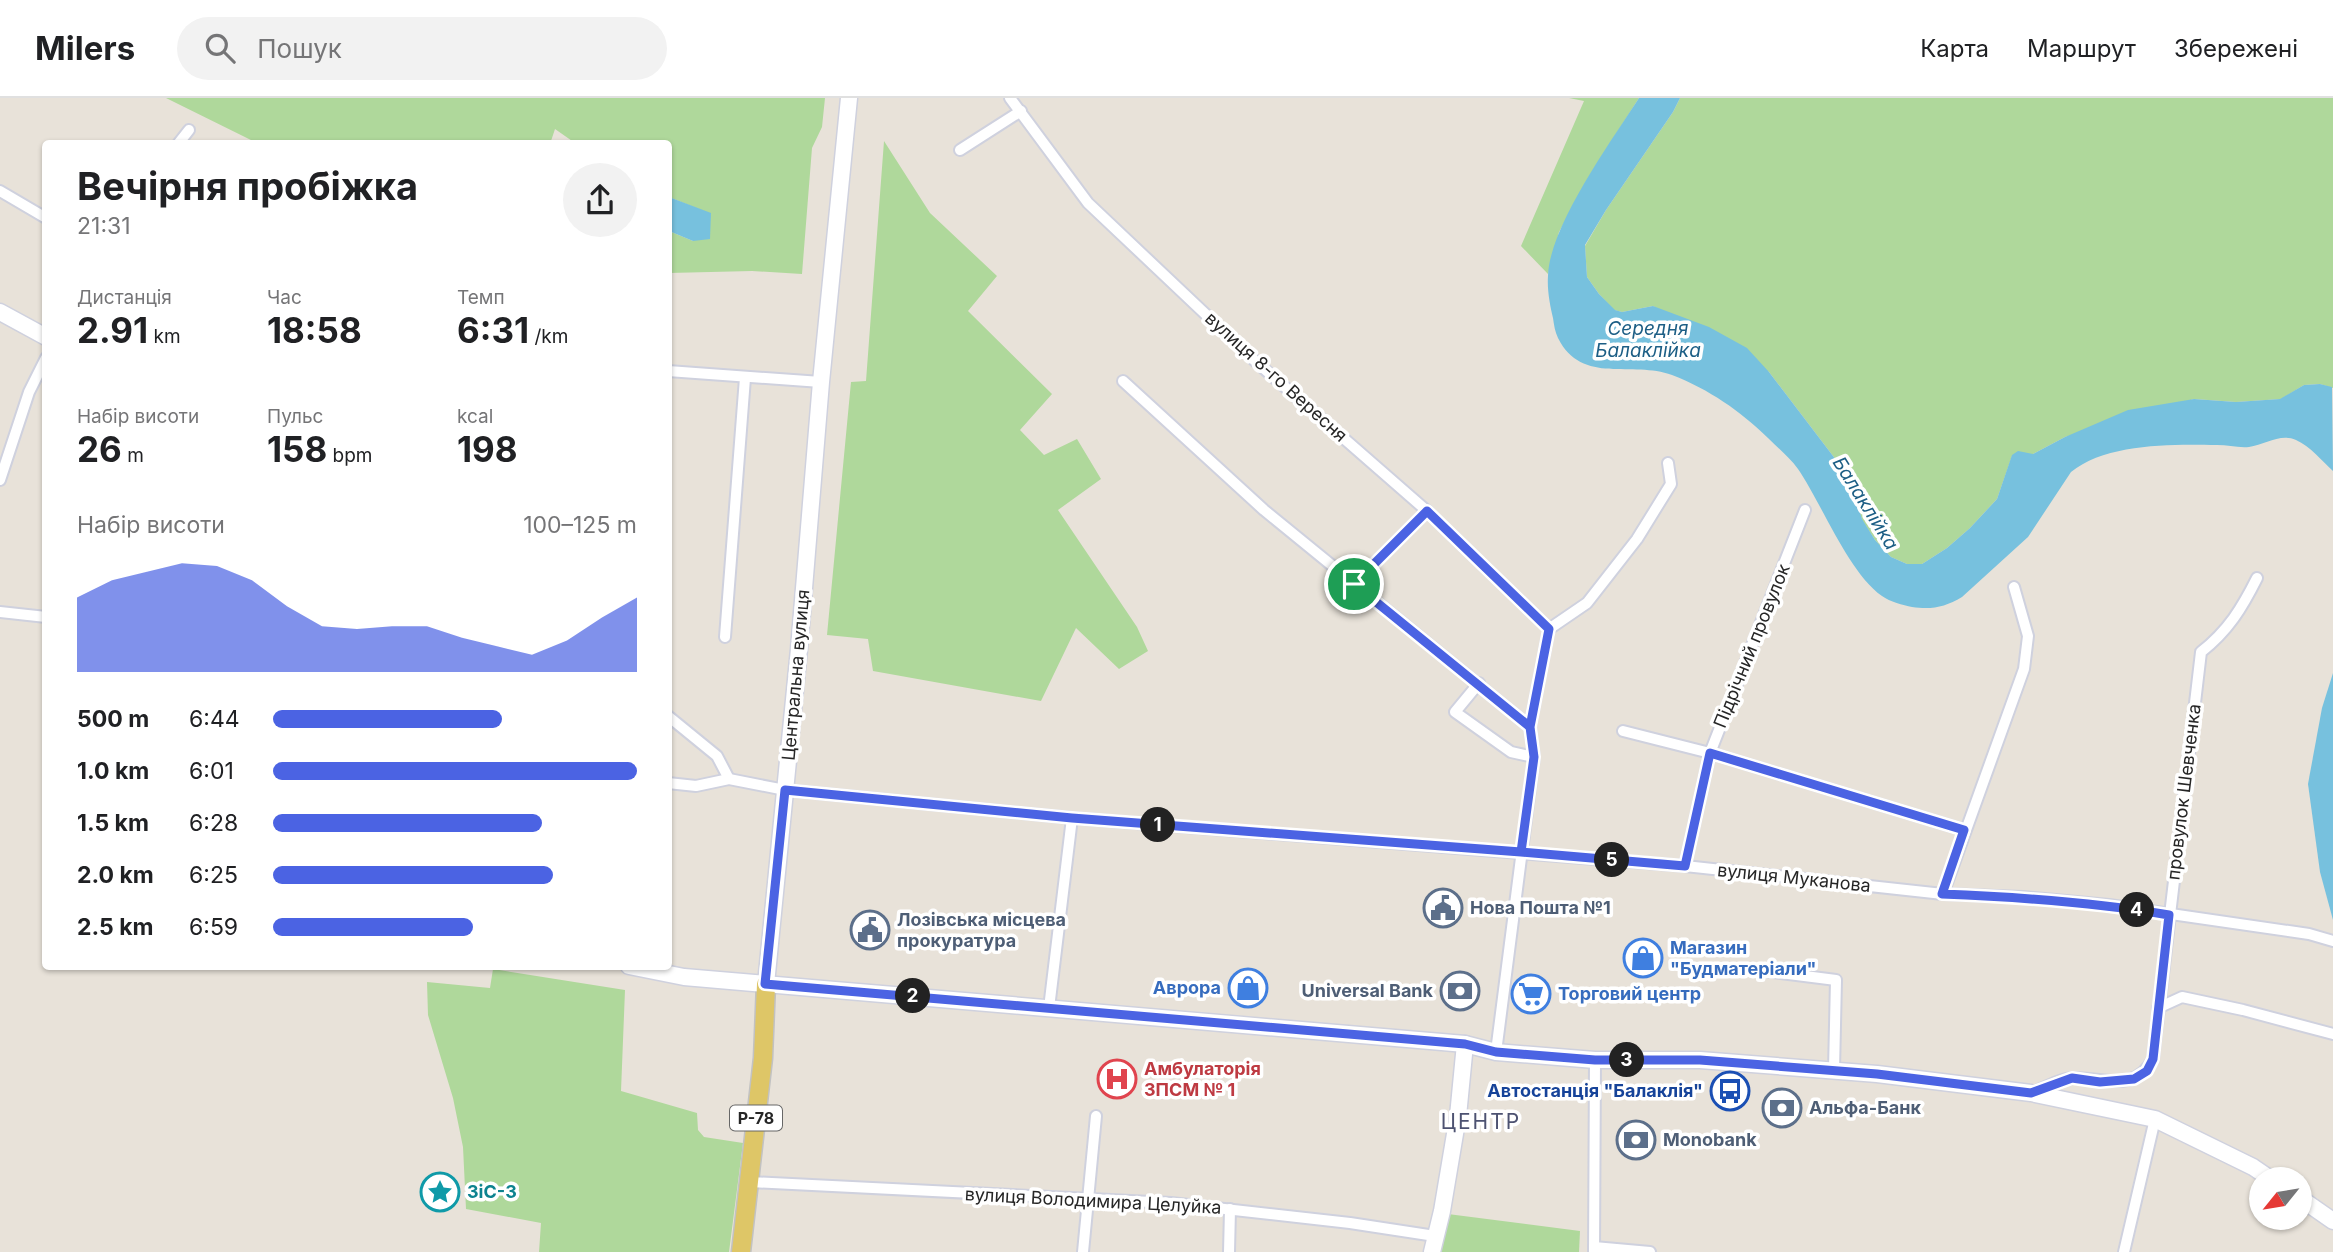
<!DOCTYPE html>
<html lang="uk">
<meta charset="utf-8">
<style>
body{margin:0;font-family:Inter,sans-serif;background:#f2f2f2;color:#202124;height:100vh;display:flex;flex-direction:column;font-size:26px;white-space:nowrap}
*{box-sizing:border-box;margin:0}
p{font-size:23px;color:#757577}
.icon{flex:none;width:38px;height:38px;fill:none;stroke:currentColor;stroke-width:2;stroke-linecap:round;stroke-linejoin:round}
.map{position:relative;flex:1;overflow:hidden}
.drawer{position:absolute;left:42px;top:42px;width:630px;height:830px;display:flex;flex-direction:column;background:#fff;border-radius:7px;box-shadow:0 2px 5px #0004}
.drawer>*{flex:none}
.needle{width:46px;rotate:240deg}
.fabs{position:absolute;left:2249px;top:1069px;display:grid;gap:14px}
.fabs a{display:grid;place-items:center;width:63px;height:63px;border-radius:50%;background:#fff;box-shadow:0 2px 5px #0004;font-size:35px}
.pin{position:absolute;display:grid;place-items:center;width:60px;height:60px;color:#fff;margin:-30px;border:4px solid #fff;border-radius:50%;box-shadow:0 2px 7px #0007}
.km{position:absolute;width:35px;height:35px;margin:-18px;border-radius:50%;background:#222;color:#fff;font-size:19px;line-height:35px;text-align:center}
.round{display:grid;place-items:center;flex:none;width:74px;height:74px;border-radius:37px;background:#f2f2f2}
.summary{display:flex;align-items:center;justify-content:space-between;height:119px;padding:0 35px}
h1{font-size:38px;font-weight:700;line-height:52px}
.stats{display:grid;grid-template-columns:repeat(3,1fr);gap:10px;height:119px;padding:7px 35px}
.stats div{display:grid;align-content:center}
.stats b{font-size:35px;font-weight:700}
.stats small{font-size:19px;font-weight:400}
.stats p{font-size:19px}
.chart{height:196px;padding:14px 35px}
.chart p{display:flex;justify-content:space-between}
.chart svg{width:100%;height:126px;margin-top:7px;fill:#4b63e3;opacity:.7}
ul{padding:0 35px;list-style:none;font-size:23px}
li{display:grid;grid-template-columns:112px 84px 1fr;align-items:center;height:52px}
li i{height:18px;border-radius:9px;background:#4b63e3}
header{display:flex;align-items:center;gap:42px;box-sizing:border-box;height:98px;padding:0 35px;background:#fff;border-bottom:2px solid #e0e0e0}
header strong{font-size:33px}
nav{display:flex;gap:38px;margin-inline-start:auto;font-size:24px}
.search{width:490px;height:63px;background:#f2f2f2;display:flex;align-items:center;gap:18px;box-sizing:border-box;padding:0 24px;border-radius:38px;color:#757577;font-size:26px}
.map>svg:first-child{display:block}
.green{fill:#afd89b}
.water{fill:#77c1de}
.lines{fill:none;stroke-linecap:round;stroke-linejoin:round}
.street-casing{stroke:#cfd1de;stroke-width:14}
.secondary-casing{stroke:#cfd1de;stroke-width:19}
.primary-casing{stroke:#c2c2c2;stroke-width:21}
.street{stroke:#fff;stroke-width:10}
.secondary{stroke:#fff;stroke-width:16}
.primary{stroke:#dec667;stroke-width:18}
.route-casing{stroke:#fff;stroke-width:14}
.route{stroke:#4b63e3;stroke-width:9}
.labels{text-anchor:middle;stroke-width:7;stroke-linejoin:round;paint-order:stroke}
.shield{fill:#fff;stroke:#676767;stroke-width:2}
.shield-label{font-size:16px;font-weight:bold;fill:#262626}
.street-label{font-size:18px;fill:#262626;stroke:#fff}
.service-label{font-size:18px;font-weight:bold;fill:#4e5e75;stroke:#fff;text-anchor:start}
.shop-label{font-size:18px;font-weight:bold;fill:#366cbe;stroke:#fff;text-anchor:start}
.health-label{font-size:18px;font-weight:bold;fill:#be3a42;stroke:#fff;text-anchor:start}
.transit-label{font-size:18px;font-weight:bold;fill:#164399;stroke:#fff;text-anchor:end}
.culture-label{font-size:18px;font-weight:bold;fill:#0d838f;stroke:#fff;text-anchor:start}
.water-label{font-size:19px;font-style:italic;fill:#1c5e85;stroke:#fff}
.quarter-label{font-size:21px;letter-spacing:2px;fill:#4d5271;stroke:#fff}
</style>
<header>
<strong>Milers</strong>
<div class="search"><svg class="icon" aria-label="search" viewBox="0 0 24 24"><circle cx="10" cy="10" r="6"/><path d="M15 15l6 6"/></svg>Пошук</div>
<nav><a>Карта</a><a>Маршрут</a><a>Збережені</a></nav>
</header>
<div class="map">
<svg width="2333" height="1154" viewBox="0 0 2333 1154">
<rect width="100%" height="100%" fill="#e8e2d9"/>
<!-- green -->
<g class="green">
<path d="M166 0H825L822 29 812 50 802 176 752 173 669 175V133L693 143 711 116 669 99 668 46 575 45 555 31 551 43 555 46 257 45Z"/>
<path d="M1569 0H1639L1593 72 1559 134 1548 176 1521 148 1584 3Z"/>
<path d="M1680 0H2333V290L2320 286 2304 287 2281 301 2236 304 2194 301 2065 339 2033 356 2012 358 1997 401 1970 430 1947 450 1922 466H1907L1891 459 1875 442 1862 422 1849 379 1769 274 1653 208 1622 214 1614 212 1599 196 1587 179 1585 148 1606 112 1673 14Z"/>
<path d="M884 43 930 115 997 178 968 213 1052 296 1020 332 1044 357 1077 341 1101 381 1058 412 1137 529 1148 553 1119 571 1076 530 1041 603 873 573 868 541 827 537 851 284 866 283Z"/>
<path d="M493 871 625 892 621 993 697 1015 698 1032 704 1039 743 1045 729 1154H539L541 1125 466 1111 463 1049 453 1000 428 917 427 884 490 890Z"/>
<path d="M1440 1115 1580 1133 1579 1154H1434Z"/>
</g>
<!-- water -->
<g class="water">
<path d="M1639 0H1680L1673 14 1606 112 1585 147 1587 179 1599 196 1615 212 1622 214 1653 208 1709 229 1747 250 1769 274 1849 379 1862 421 1875 442 1891 459 1907 466H1922L1947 450 1970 430 1997 401 2012 357 2018 353 2033 356 2065 339 2128 312 2194 301 2236 304 2280 301 2304 287 2320 286 2332 289 2333 373C2322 363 2310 348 2296 342 2280 335 2265 347 2249 349 2238 350 2228 347 2217 347 2173 346 2106 345 2071 374L2028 439 1962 499C1945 509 1932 512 1912 509 1903 507 1890 504 1882 498 1848 474 1822 406 1798 371 1790 360 1778 350 1768 340 1739 312 1710 292 1672 277 1633 262 1582 288 1558 240 1555 234 1554 227 1553 220 1550 207 1547 192 1548 178 1549 129 1612 42 1639 0Z"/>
<path d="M669 99 711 115 710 141 693 143 669 133Z"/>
<path d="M2333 575V822L2320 774 2308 686 2322 610Z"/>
</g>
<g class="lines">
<defs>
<g id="street">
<path d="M1010 0 1088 105 1254 262 1427 413 1549 531"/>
<path d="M178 46 189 32"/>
<path d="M960 52 1021 13"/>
<path d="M0 93 46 120"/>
<path d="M668 273 821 284"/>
<path d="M1123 283 1264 412 1530 629"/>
<path d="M0 382 29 294 46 260"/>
<path d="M1354 486 1427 413"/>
<path d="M0 514 46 519"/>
<path d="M725 539 745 280"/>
<path d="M1479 585 1455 614 1511 654 1534 659"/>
<path d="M668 618 717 658 729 681"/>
<path d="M1623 633 1710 655 1964 732"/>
<path d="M668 685 696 688 729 681 785 692 1072 720 1685 768 1943 796 2023 799 2109 807 2309 836 2333 843"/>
<path d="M1685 768 1710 655 1805 412"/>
<path d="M1943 796 2024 571 2028 538 2014 489"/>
<path d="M1765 873 1836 882 1834 972"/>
<path d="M1049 910 1072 720"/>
<path d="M2158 910 2182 899 2243 912 2333 936"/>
<path d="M1496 954 1534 659 1530 629 1549 531 1587 505 1637 441 1671 386 1668 365"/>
<path d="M2032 995C2044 990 2061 980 2074 980 2105 980 2135 995 2153 961L2201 554C2228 533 2242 510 2257 480"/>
<path d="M750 1084 1171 1105 1350 1125 1435 1138"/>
<path d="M1594 1149 1650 1154"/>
<path d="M1083 1154 1096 1018"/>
<path d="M1229 1154 1230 1111"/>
<path d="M1594 1154 1595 962"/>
<path d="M2124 1154 2155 1021"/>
</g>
<g id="secondary">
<path d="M0 214 46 239"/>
<path d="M629 868 684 879 1465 946 1496 954 1595 962H1700L1877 976 2031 995 2155 1021 2253 1069 2272 1082"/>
<path d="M766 886 799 551 821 284 849 0"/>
<path d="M2300 1100 2333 1123"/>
<path d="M1432 1154 1442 1113 1458 1018 1465 946"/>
</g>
<path id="primary" d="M741 1154 763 960 766 886"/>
</defs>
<!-- street casing -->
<use href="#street" class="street-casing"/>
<!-- secondary casing -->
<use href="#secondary" class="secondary-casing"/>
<!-- primary casing -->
<use href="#primary" class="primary-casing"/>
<!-- street -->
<use href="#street" class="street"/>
<!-- secondary -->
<use href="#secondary" class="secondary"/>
<!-- primary -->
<use href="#primary" class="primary"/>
</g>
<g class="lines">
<defs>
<path id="route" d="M1354 486 1530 629 1534 659 1521 754 1072 720 785 692 765 886 1465 946 1496 954 1595 962H1700L1877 976 2031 995 2072 980 2100 984 2134 981 2147 973 2153 961 2169 817C2094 804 2019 799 1942 796L1964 732 1710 655 1685 768 1521 754 1534 659 1530 629 1549 531 1427 413 1354 486"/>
</defs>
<!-- route casing -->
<use href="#route" class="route-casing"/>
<!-- route -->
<use href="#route" class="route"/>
</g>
<!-- icons -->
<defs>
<symbol id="civic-ring" viewBox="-11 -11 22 22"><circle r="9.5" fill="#fff" stroke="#5c6f8a" stroke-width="1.5"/><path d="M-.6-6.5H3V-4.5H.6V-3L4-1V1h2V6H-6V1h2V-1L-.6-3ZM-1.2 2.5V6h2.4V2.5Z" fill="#5c6f8a"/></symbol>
<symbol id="shop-ring" viewBox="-11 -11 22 22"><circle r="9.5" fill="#fff" stroke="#3f7fe0" stroke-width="1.5"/><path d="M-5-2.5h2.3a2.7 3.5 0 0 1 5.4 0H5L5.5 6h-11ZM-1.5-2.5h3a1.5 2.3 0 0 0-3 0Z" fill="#3f7fe0"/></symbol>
<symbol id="bank-ring" viewBox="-11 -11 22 22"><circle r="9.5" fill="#fff" stroke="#5c6f8a" stroke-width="1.5"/><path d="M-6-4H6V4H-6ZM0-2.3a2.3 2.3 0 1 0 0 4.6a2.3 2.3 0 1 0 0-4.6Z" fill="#5c6f8a"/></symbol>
<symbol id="supermarket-ring" viewBox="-11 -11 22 22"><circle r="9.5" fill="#fff" stroke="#3f7fe0" stroke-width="1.5"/><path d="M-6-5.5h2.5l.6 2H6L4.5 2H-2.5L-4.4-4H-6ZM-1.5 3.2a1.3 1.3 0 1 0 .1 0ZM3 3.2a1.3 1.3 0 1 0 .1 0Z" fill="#3f7fe0"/></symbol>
<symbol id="hospital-ring" viewBox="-11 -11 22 22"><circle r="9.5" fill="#fff" stroke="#e0444e" stroke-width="1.5"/><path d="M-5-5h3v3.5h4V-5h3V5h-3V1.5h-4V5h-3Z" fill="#e0444e"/></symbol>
<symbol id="bus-ring" viewBox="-11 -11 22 22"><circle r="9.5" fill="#fff" stroke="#1a4fb4" stroke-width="1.5"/><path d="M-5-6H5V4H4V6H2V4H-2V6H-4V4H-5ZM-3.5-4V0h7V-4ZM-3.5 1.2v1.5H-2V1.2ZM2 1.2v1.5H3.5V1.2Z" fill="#1a4fb4"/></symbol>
<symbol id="sight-ring" viewBox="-11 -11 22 22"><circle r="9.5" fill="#fff" stroke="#0f9aa8" stroke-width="1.5"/><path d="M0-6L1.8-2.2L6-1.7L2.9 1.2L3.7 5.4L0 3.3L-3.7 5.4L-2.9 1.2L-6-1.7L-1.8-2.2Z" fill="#0f9aa8"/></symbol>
</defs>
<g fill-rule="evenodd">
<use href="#civic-ring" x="1421" y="788" width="44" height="44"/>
<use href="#civic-ring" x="848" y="810" width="44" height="44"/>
<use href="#shop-ring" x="1621" y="838" width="44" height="44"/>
<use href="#shop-ring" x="1226" y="868" width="44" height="44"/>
<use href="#bank-ring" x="1438" y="871" width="44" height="44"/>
<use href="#supermarket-ring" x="1509" y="874" width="44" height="44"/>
<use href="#hospital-ring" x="1095" y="959" width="44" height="44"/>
<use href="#bus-ring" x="1708" y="971" width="44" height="44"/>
<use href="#bank-ring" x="1760" y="988" width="44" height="44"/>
<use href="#bank-ring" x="1614" y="1020" width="44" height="44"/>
<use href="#sight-ring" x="418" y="1072" width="44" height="44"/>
</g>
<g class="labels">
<!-- shield labels -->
<rect class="shield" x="730" y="1007.5" width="52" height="25" rx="5"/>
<g class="shield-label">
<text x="756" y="1026">Р-78</text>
</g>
<!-- street labels -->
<g class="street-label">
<text transform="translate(1276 279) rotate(42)" y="6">вулиця 8-го Вересня</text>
<text transform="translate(1752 548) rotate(-68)" y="6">Підрічний провулок</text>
<text transform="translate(796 577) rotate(-85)" y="6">Центральна вулиця</text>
<text transform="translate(2184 694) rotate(-83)" y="6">провулок Шевченка</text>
<text transform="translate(1794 780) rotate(6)" y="6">вулиця Муканова</text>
<text transform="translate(1093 1103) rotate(3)" y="6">вулиця Володимира Целуйка</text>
</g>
<!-- service labels -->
<g class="service-label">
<text x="1470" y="816">Нова Пошта №1</text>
<text x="897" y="828">Лозівська місцева<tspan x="897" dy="21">прокуратура</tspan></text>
<text x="1433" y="899" text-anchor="end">Universal Bank</text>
<text x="1809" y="1016">Альфа-Банк</text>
<text x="1663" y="1048">Monobank</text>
</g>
<!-- shop labels -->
<g class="shop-label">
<text x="1670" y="856">Магазин<tspan x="1670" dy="21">"Будматеріали"</tspan></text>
<text x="1221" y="896" text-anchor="end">Аврора</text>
<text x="1558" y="902">Торговий центр</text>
</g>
<!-- health labels -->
<g class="health-label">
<text x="1144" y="977">Амбулаторія<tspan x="1144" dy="21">ЗПСМ № 1</tspan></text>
</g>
<!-- transit labels -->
<g class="transit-label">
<text x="1703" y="999">Автостанція "Балаклія"</text>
</g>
<!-- culture labels -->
<g class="culture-label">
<text x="467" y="1100">ЗіС-3</text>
</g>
<!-- water labels -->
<g class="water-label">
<text x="1648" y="237">Середня<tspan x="1648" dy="22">Балаклійка</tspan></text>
<text transform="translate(1866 405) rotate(58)" y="7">Балаклійка</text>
</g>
<!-- quarter labels -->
<g class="quarter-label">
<text x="1481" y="1031">ЦЕНТР</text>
</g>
</g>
</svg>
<div class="fabs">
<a><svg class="needle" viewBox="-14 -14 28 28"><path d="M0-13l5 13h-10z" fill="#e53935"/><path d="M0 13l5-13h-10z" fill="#757577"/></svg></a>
</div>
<div class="pin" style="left:1354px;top:486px;background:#1e9e55"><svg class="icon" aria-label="arrive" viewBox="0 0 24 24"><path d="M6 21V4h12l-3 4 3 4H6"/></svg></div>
<b class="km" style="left:1158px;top:727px">1</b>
<b class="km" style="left:913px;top:898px">2</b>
<b class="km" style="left:1627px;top:962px">3</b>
<b class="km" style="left:2137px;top:812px">4</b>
<b class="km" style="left:1612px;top:762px">5</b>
<section class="drawer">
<div class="summary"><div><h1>Вечірня пробіжка</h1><p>21:31</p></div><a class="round"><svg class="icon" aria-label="share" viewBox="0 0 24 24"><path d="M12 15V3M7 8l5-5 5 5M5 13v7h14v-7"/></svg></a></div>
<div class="stats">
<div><p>Дистанція</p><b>2.91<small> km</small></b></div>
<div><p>Час</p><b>18:58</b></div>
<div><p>Темп</p><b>6:31<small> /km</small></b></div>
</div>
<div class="stats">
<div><p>Набір висоти</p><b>26<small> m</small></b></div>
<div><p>Пульс</p><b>158<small> bpm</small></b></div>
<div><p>kcal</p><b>198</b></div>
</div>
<div class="chart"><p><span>Набір висоти</span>100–125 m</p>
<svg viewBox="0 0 160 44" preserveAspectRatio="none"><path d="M0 44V18L10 12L20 9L30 6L40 7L50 12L60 21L70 28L80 29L90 28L100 28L110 32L120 35L130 38L140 33L150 25L160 18V44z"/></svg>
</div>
<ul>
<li><b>500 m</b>6:44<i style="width:63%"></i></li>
<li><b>1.0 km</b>6:01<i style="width:100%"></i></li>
<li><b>1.5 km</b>6:28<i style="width:74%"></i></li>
<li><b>2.0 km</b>6:25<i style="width:77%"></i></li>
<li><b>2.5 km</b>6:59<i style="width:55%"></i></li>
</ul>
</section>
</div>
